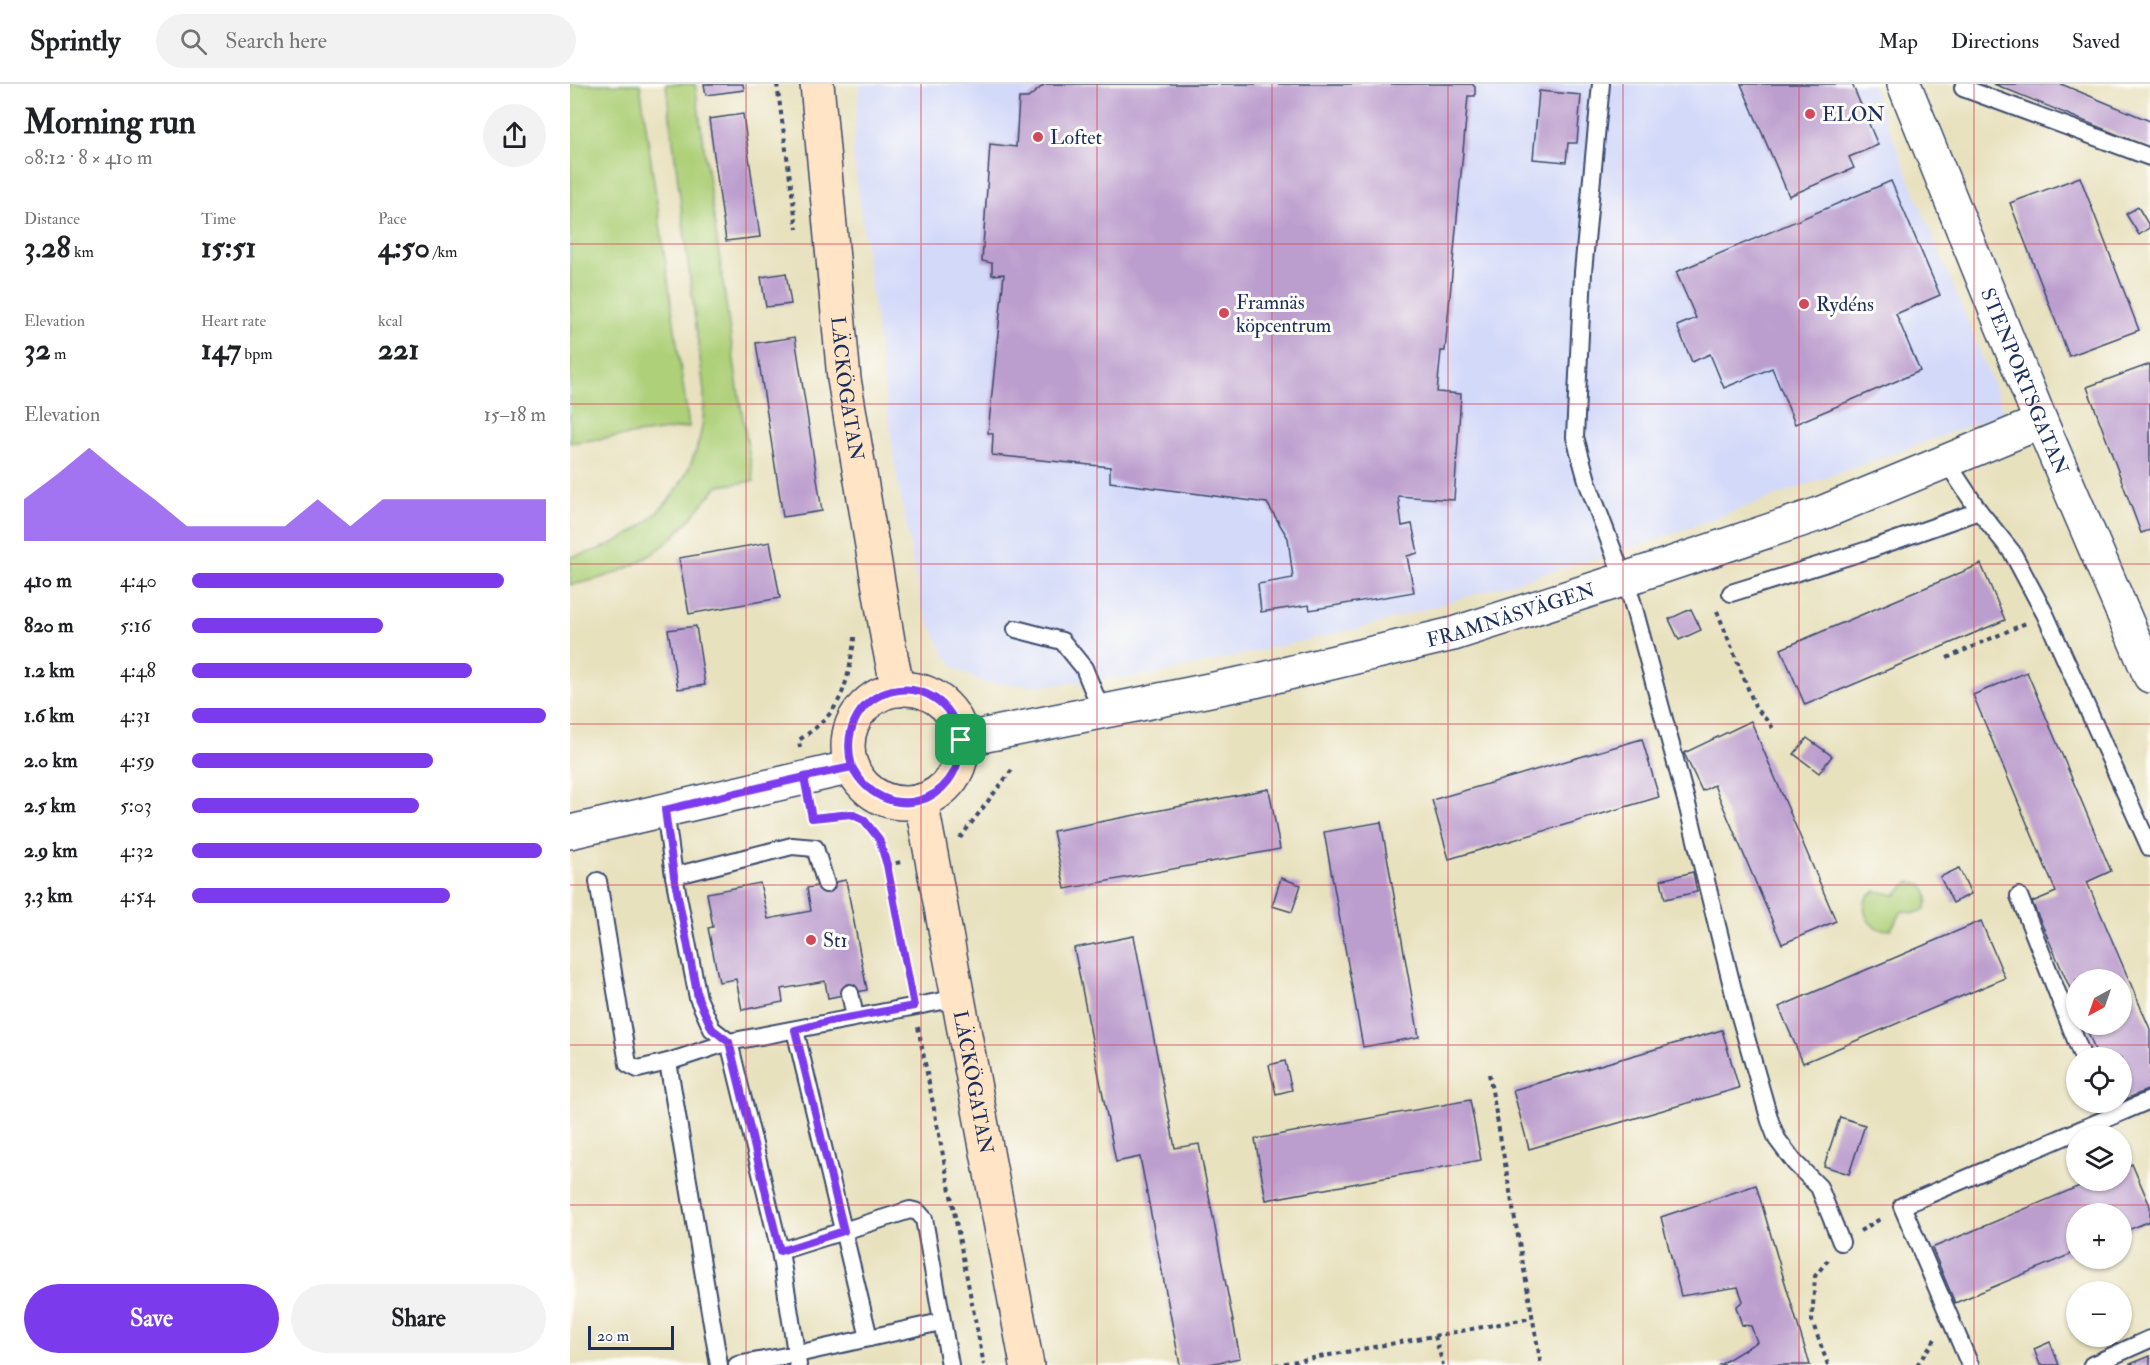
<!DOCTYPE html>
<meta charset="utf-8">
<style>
body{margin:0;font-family:"IM FELL Double Pica",serif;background:#f2f2f2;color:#202124;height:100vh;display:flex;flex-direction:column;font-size:22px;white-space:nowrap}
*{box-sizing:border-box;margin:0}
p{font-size:20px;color:#757577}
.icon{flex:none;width:33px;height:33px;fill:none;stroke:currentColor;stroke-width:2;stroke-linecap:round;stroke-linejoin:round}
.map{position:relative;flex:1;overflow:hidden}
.side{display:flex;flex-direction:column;background:#fff;width:570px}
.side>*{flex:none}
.needle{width:39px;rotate:220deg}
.buttons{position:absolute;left:1496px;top:885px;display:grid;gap:12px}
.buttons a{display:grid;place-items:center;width:66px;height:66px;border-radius:50%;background:#fff;box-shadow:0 2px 4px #0004;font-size:30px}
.scale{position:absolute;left:18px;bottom:15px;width:86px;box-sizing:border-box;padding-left:6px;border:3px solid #1b2f5e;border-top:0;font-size:16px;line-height:21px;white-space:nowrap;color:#1b2f5e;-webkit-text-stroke:4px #fdfcf7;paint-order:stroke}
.pin{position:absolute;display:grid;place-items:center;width:51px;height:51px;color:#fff;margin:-26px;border-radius:12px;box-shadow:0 3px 9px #0006}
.round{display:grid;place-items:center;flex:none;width:63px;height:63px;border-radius:32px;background:#f2f2f2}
.summary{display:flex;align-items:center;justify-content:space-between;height:102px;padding:0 24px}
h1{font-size:33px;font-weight:800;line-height:45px}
.metrics{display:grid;grid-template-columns:repeat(3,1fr);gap:9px;height:102px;padding:6px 24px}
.metrics div{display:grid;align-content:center}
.metrics b{font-size:30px;font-weight:800}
.metrics small{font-size:16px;font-weight:400}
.metrics p{font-size:16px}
.chart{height:168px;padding:12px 24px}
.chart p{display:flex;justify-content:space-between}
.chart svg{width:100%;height:108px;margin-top:6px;fill:#7c3aed;opacity:.7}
.cta{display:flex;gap:12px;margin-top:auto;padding:12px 24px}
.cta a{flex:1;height:69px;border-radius:36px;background:#7c3aed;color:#fff;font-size:24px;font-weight:800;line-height:69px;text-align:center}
.cta a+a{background:#f2f2f2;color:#202124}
ul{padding:0 24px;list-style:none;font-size:20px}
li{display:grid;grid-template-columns:96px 72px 1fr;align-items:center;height:45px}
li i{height:15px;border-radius:8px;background:#7c3aed}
header{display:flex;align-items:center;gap:36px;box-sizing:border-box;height:84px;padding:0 30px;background:#fff;border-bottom:2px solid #e0e0e0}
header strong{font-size:28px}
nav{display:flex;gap:33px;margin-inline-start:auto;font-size:21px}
.search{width:420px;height:54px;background:#f2f2f2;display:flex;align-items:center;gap:15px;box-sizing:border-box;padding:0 21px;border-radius:33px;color:#757577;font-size:22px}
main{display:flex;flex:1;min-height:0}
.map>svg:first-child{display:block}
.built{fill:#d3d9f9}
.green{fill:#aed078;stroke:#64806b;stroke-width:1.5}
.building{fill:#bc9ece}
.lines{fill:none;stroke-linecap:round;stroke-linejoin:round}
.service-casing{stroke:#3a4a6c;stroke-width:20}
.minor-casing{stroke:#3a4a6c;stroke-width:36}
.secondary-casing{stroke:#3a4a6c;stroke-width:36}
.path{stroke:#3a4a6c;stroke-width:4;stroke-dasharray:4.5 4.5;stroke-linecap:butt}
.service{stroke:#fff;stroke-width:16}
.minor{stroke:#fff;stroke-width:33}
.secondary{stroke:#ffe4c6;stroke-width:33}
.route-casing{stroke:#fff;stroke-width:12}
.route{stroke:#7c3aed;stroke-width:8}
.grid{fill:none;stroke:#d1495b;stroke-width:1.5;stroke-opacity:0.55}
.poi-dot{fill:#d1495b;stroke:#fdfcf7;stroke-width:2}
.labels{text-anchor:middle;stroke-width:6;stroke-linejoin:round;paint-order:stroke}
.poi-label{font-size:20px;fill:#1b2f5e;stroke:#fdfcf7;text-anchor:start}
.street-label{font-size:20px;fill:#1b2f5e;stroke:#fdfcf7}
</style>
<header>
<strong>Sprintly</strong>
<div class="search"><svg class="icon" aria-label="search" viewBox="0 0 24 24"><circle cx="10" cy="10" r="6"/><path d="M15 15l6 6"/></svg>Search here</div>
<nav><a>Map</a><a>Directions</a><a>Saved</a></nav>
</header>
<main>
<section class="side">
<div class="summary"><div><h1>Morning run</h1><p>08:12 · 8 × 410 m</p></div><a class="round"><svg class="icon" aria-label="share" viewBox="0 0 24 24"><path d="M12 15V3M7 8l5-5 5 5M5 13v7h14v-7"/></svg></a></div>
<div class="metrics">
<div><p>Distance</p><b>3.28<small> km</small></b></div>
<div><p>Time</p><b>15:51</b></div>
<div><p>Pace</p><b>4:50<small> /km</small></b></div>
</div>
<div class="metrics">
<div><p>Elevation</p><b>32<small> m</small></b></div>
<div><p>Heart rate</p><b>147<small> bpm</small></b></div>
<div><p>kcal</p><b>221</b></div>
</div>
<div class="chart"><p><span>Elevation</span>15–18 m</p>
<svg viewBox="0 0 160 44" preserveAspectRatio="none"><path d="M0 44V27L10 17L20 6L30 17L40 27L50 38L60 38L70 38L80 38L90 27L100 38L110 27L120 27L130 27L140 27L150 27L160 27V44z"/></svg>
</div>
<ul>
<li><b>410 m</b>4:40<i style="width:88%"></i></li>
<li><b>820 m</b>5:16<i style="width:54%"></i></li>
<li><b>1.2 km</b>4:48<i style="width:79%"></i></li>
<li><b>1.6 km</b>4:31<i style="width:100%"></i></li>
<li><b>2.0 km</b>4:59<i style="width:68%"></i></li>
<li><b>2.5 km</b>5:03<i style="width:64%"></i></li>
<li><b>2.9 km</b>4:32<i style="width:99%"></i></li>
<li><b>3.3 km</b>4:54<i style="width:73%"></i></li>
</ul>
<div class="cta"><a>Save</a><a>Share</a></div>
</section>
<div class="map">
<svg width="1580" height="1281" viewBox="0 0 1580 1281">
<rect width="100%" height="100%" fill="#fdfcf7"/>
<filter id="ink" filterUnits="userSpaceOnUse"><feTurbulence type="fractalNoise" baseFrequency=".0167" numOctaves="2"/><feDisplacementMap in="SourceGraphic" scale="12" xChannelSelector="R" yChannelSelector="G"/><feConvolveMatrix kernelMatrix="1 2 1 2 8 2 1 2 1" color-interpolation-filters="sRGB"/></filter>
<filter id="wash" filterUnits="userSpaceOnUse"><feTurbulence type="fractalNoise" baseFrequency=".008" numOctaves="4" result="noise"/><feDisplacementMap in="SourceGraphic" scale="24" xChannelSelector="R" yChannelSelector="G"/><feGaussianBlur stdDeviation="1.35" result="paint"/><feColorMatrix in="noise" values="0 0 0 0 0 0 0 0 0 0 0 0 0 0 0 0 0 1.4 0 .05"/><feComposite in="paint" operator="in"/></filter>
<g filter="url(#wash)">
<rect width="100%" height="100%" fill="#e8e1be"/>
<!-- built -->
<path class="built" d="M289 0H1301L1435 329 1077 459 795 543 583 591 472 602 414 599 386 585 374 570 351 521 326 389 283 69Z"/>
<!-- green -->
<g class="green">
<path d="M0 0H70L119 343 0 359Z"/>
<path d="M96 0H125L168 305 184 397 148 402C133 419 118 439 101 455 73 481 37 495 0 501V473C68 460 119 412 132 343 134 332 134 319 134 307Z"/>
<path d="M1339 798 1351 800C1359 809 1360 816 1354 826L1345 829 1332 827 1321 845C1302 849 1289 830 1297 813L1306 807 1326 811Z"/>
</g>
<g id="blocks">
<!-- building -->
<g class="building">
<path d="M134 0H173L174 6 136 11Z"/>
<path d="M475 0H902L905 3V12H898L875 267H871L867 308 891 310 884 416 828 412 832 442 842 440 848 469 837 472 844 508 740 526 739 521 691 528 688 500 723 494 718 454 697 419 540 398V383L422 371 423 350 418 349 434 190 422 191V179L412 177 420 60 446 63 449 14H458Z"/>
<path d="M1171 0H1282L1308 61 1279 73 1284 84 1219 112Z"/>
<path d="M1424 0H1491L1580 37V64Z"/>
<path d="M969 7 1011 11 1007 59H998L996 78 963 75Z"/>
<path d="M173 30 190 153 156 157 139 35Z"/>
<path d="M1510 93 1569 246 1499 272 1440 119Z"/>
<path d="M1321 97 1370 211 1326 230 1350 287 1225 340 1202 284 1154 304 1140 270 1122 278 1107 242 1126 234 1106 188Z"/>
<path d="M1568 123 1580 143 1569 151 1556 130Z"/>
<path d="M216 189 221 220 196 223 191 193Z"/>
<path d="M225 253 252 427 213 433 186 259Z"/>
<path d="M1580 280V446L1571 449 1517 303Z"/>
<path d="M200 458 210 514 119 530 109 474Z"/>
<path d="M1411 480 1435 536 1235 621 1211 565Z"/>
<path d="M1121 525 1131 546 1109 556 1099 535Z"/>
<path d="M126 542 135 601 108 605 98 546Z"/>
<path d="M1457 588 1541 787 1517 798 1580 945V1005L1551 1017V974H1528L1515 940H1551V896H1506V918L1462 818 1486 808 1403 611Z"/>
<path d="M1181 637 1266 837 1212 860 1144 701 1132 707 1114 669Z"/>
<path d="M1237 654 1262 672 1249 689 1224 670Z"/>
<path d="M1072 655 1089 713 879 775 862 716Z"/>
<path d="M699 705 710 765 495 805 483 747Z"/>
<path d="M811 738 849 953 793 963 754 748Z"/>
<path d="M1389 784 1401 810 1383 819 1370 793Z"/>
<path d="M1123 788 1127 808 1095 815 1091 796Z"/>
<path d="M711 794 731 801 722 828 702 822Z"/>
<path d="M276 796 297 906 258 914 255 897 211 905 213 918 172 926 166 895 149 898 138 844 143 843 137 809 190 799 198 835 241 827 237 804Z"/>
<path d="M1411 837 1435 894 1233 979 1209 923Z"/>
<path d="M564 852 605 1064 629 1060 670 1274 634 1281H610L570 1073 546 1078 504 864Z"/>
<path d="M1152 946 1169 1004 959 1065 943 1006Z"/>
<path d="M715 977 722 1006 706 1010 699 981Z"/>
<path d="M900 1016 911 1076 696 1116 685 1055Z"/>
<path d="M1270 1033 1295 1041 1279 1090 1254 1082Z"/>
<path d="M1562 1080 1580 1122V1137L1551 1149V1130H1506V1168L1385 1219 1362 1164 1524 1096H1551V1085Z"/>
<path d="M1186 1101 1213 1192 1240 1281H1149L1187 1258 1181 1242 1172 1241 1166 1223 1173 1217 1168 1203 1111 1212 1091 1133Z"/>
<path d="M1480 1258 1489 1281H1470L1464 1265Z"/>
<path d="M1580 1272V1281H1558Z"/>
</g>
</g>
</g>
<g filter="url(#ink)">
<use href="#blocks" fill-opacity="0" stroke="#3a4a6c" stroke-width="1.5"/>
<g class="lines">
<defs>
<g id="service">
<path d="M1031 0 1013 188 1005 353 1018 400 1062 517 1117 720 1167 922 1200 1037 1207 1055 1225 1079 1249 1103 1271 1158"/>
<path d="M1393 4 1580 73"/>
<path d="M1376 377 1409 427 1442 468 1475 530 1580 764"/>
<path d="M1161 509 1298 466 1409 427"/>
<path d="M446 545 492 557 514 584 532 628"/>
<path d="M95 726 104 792 128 914 142 945 159 958 388 914"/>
<path d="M104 792 222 762 245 764 256 800"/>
<path d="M28 797 58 980 68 985 98 978 149 1281"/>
<path d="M1449 812 1513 974"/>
<path d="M280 909 285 933"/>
<path d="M225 946 299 1254"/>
<path d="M98 978 159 958 210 1167 228 1281"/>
<path d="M210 1167 340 1126 348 1128 354 1135 380 1281"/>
<path d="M167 1281 227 1270 371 1238"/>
<path d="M1400 1281 1332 1122 1580 1016"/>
<path d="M1522 1281 1580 1255"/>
</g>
<g id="minor">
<path id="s1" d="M1334 0 1471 338 1580 592"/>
<path id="s2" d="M391 656 689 596 883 550 1055 495 1249 430 1471 338"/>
<path d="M0 748 282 683"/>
</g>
<g id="secondary">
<path id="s3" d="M247 0 274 295 318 557 328 606"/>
<circle cx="335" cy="662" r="57"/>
<path id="s4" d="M351 717 457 1281"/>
</g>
</defs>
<!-- service casing -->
<use href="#service" class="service-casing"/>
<!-- minor casing -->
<use href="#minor" class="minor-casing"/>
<!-- secondary casing -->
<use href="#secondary" class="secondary-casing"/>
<!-- path -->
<g class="path">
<path d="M207 0 227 145"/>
<path d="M1147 527 1185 622 1203 644"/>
<path d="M1377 574 1456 539"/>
<path d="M230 664 229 656C261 634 272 620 280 581 281 572 284 562 284 553"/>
<path d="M240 724 242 734 281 730 294 736 309 755 317 781 340 900"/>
<path d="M390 754 444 683"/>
<path d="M317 781 331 778"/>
<path d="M348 943 414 1281"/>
<path d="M919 990 971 1281"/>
<path d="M1290 1147 1312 1134"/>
<path d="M865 1252 873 1281"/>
<path d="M705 1281 962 1234"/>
<path d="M1258 1281 1242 1237 1245 1192 1259 1175"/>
<path d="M1347 1281 1365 1255"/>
</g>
<!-- service -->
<use href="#service" class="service"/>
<!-- minor -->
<use href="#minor" class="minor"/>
<!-- secondary -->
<use href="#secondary" class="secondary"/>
</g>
</g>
<g class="lines" filter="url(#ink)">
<defs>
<path id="route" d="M391 656C391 723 313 742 282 683L234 693 242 734 281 730 294 736 309 755 317 781 344 922 260 937 225 946 274 1147 210 1167 159 958 142 945 128 914 104 792 95 726C157 711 219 696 282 683 260 600 373 573 391 656"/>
</defs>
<!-- route casing -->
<use href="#route" class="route-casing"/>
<!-- route -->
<use href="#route" class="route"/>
</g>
<!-- grid -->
<path class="grid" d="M176 0V1281M351 0V1281M527 0V1281M702 0V1281M878 0V1281M1053 0V1281M1229 0V1281M1404 0V1281M0 160H1580M0 320H1580M0 480H1580M0 640H1580M0 801H1580M0 961H1580M0 1121H1580"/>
<!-- markers -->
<g class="poi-dot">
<circle cx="1240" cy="30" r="6"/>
<circle cx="468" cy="53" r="6"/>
<circle cx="1234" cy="220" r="6"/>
<circle cx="654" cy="229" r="6"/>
<circle cx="241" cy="856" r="6"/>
</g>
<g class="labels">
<!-- poi labels -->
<g class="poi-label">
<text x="1252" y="37">ELON</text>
<text x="480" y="60">Loftet</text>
<text x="666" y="225">Framnäs<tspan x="666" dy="23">köpcentrum</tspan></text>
<text x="1246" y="227">Rydéns</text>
<text x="253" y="863">St1</text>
</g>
<!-- street labels -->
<g class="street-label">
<text dy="7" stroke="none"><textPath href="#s1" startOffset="321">STENPORTSGATAN</textPath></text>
<text dy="7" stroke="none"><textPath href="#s3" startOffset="306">LÄCKÖGATAN</textPath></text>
<text dy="7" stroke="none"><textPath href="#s2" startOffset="564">FRAMNÄSVÄGEN</textPath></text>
<text dy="7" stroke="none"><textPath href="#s4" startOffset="286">LÄCKÖGATAN</textPath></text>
</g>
</g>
</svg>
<div class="buttons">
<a><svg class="needle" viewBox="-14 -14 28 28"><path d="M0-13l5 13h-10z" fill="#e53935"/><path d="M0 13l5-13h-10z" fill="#757577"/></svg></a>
<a><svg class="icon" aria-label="locate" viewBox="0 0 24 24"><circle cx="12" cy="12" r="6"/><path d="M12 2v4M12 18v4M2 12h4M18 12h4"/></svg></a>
<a><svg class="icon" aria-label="layers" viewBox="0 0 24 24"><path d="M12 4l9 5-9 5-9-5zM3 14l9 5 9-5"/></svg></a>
<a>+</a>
<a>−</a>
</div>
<div class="scale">20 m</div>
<div class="pin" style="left:391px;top:656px;background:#1e9e55"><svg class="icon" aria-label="arrive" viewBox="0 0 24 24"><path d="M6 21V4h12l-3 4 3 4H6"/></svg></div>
</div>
</main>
